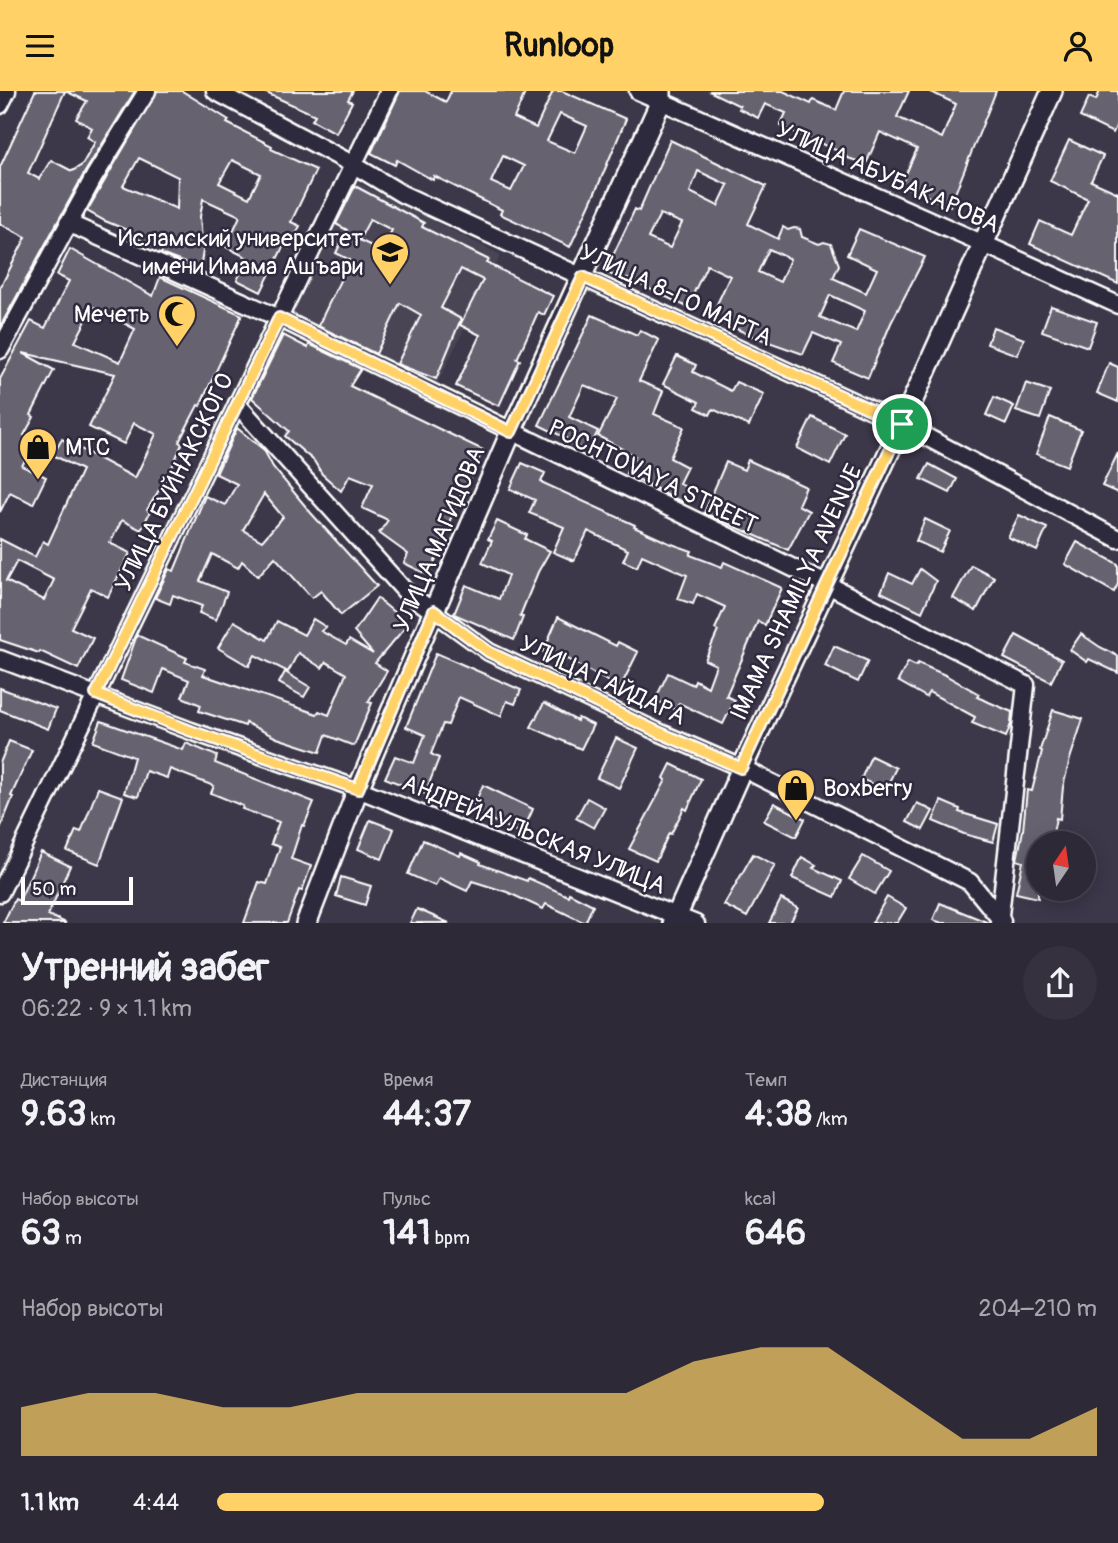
<!DOCTYPE html>
<html lang="ru">
<meta charset="utf-8">
<style>
body{margin:0;font-family:Pangolin,sans-serif;background:#35313f;color:#f1f3f6;height:100vh;display:flex;flex-direction:column;font-size:26px;white-space:nowrap}
*{box-sizing:border-box;margin:0}
p{font-size:23px;color:#a7a6ad}
.icon{flex:none;width:38px;height:38px;fill:none;stroke:currentColor;stroke-width:2;stroke-linecap:round;stroke-linejoin:round}
.map{position:relative;height:832px;overflow:hidden}
.sheet{display:flex;flex-direction:column;background:#2d2937;flex:1}
.sheet>*{flex:none}
.needle{width:46px;rotate:13deg}
.fabs{position:absolute;left:1026px;top:740px;display:grid;gap:14px}
.fabs a{display:grid;place-items:center;width:70px;height:70px;border-radius:50%;background:#2d2937;box-shadow:0 4px 18px #0003,0 0 0 2px #484552;font-size:35px}
.scale{position:absolute;left:21px;bottom:18px;width:112px;box-sizing:border-box;padding-left:7px;border:4px solid #fff;border-top:0;font-size:19px;line-height:24px;white-space:nowrap;color:#fff;-webkit-text-stroke:5px #2f2a3d;paint-order:stroke}
.pin{position:absolute;display:grid;place-items:center;width:60px;height:60px;color:#fff;margin:-30px;border:4px solid #fff;border-radius:50%;box-shadow:0 2px 7px #0007}
.round{display:grid;place-items:center;flex:none;width:74px;height:74px;border-radius:37px;background:#35313f}
.summary{display:flex;align-items:center;justify-content:space-between;height:119px;padding:0 21px}
h1{font-size:38px;font-weight:700;line-height:52px}
.stats{display:grid;grid-template-columns:repeat(3,1fr);gap:10px;height:119px;padding:7px 21px}
.stats div{display:grid;align-content:center}
.stats b{font-size:35px;font-weight:700}
.stats small{font-size:19px;font-weight:400}
.stats p{font-size:19px}
.chart{height:196px;padding:14px 21px}
.chart p{display:flex;justify-content:space-between}
.chart svg{width:100%;height:126px;margin-top:7px;fill:#ffd166;opacity:.7}
ul{padding:0 21px;list-style:none;font-size:23px}
li{display:grid;grid-template-columns:112px 84px 1fr;align-items:center;height:52px}
li i{height:18px;border-radius:9px;background:#ffd166}
header{display:flex;justify-content:space-between;align-items:center;height:91px;padding:0 21px;background:#ffd166;color:#111;font-size:32px;font-weight:700}
.map>svg:first-child{display:block}
.built{fill:#494455}
.building{fill:#666270;stroke:#fff;stroke-width:2;fill-rule:evenodd}
.lines{fill:none;stroke-linecap:round;stroke-linejoin:round}
.minor-casing{stroke:#fff;stroke-width:21}
.major-casing{stroke:#fff;stroke-width:24}
.minor{stroke:#2f2a3d;stroke-width:16}
.major{stroke:#2f2a3d;stroke-width:19}
.route-casing{stroke:#fff;stroke-width:14}
.route{stroke:#ffd166;stroke-width:9}
.labels{text-anchor:middle;stroke-width:5;stroke-linejoin:round;paint-order:stroke}
.street-label{font-size:24px;fill:#fff;stroke:#2f2a3d}
.poi-label{font-size:24px;fill:#fff;stroke:#2f2a3d;text-anchor:end}
</style>
<header><svg class="icon" aria-label="menu" viewBox="0 0 24 24"><path d="M4 6h16M4 12h16M4 18h16"/></svg>Runloop<svg class="icon" aria-label="person" viewBox="0 0 24 24"><circle cx="12" cy="8" r="4"/><path d="M4 21q1-7 8-7t8 7"/></svg></header>
<div class="map">
<svg width="1118" height="833" viewBox="0 0 1118 833">
<rect width="100%" height="100%" fill="#3c3749"/>
<filter id="ink" filterUnits="userSpaceOnUse"><feTurbulence type="fractalNoise" baseFrequency=".0143" numOctaves="2"/><feDisplacementMap in="SourceGraphic" scale="14" xChannelSelector="R" yChannelSelector="G"/><feConvolveMatrix kernelMatrix="1 2 1 2 8 2 1 2 1" color-interpolation-filters="sRGB"/></filter>
<g filter="url(#ink)">
<!-- built -->
<path class="built" d="M337 81 501 164 434 299 284 226Z"/>
<!-- building -->
<g class="building">
<path d="M35 0H135L85 81 0 236V197L26 146 0 133V76ZM65 0 87 10 76 28 92 37 87 46 95 51 82 74 72 80 51 69 39 88 28 82Z"/>
<path d="M157 0H182L229 29 227 32 272 55 271 58 316 79 291 131 300 135 289 157 284 154 261 201 237 189 248 167 226 156 240 125 203 108 200 126 203 160 200 178 161 163 163 158 130 145 132 141 105 130 87 120ZM139 67 178 86 177 118 123 95ZM232 69 261 83 249 107 219 92Z"/>
<path d="M262 0H353L348 9 352 11 336 42 312 29 315 24Z"/>
<path d="M400 0H425L446 11 451 0H526L514 27 536 37 553 0H562L626 28 598 95 570 156 500 123 502 119 434 85 433 89 397 69 395 74 371 62ZM560 23 587 35 575 62 547 50ZM503 65 524 75 511 100 491 91Z"/>
<path d="M709 0H783L811 13 813 9 836 19 844 0H909L897 26 942 47 956 13 929 0H996L950 115 901 94 917 58 880 41 866 73 848 67 838 60 780 35 786 22 765 13 758 27 739 18 740 15Z"/>
<path d="M1100 0H1118V31L1113 42 1080 26 1089 6 1096 9Z"/>
<path d="M670 49 766 95 748 133 778 148 783 136 788 139 794 137 800 138 802 146 819 153 824 151 831 153 839 174 833 187 866 202 877 178 847 164 859 138 925 166 891 232 868 287 833 272 841 254 813 242 803 263 752 245 711 226 730 185 707 174 687 216 627 187 625 190 605 181 635 118 639 120ZM698 80 728 94 718 115 690 101ZM660 123 682 132 670 157 648 147ZM769 158 790 168 780 191 758 181ZM830 204 865 220 856 241 820 226Z"/>
<path d="M1069 49 1103 65 1091 90 1118 102V193L1030 153 1040 130 1071 144 1088 108 1050 90Z"/>
<path d="M355 95 424 132 422 136 489 169 487 172 553 205 544 224 538 221 517 268 520 269 499 315 456 295 480 244 460 234 483 189 461 178 441 217 461 228 436 288 397 273 421 224 400 212 376 263 318 235 350 169 336 162 347 139 336 133ZM370 128 392 139 382 160 359 149Z"/>
<path d="M70 158 153 205 160 186 242 224 200 315 198 314 179 351 182 353 170 381 147 419 150 421 141 439 122 429 110 452 130 462 108 506 91 497 71 537 93 547 78 578 40 560 39 562 0 549V448L35 466 43 450 48 453 82 379 53 364 62 348 135 387 156 343 134 332 124 353 89 336 115 283 23 262 54 279 31 324 34 326 24 344 35 350 22 375 46 386 33 413 10 401 0 421V288L31 230 45 237 69 190 57 184ZM93 216 135 238 120 271 75 251ZM17 470 54 489 44 509 6 490Z"/>
<path d="M1051 215 1097 231 1088 256 1042 240Z"/>
<path d="M592 224 637 244 640 239 659 249 639 290 663 300 654 323 684 336 670 367 687 376 679 392 689 398 682 411 626 382 635 365 598 345 617 308 584 294 569 326 598 340 588 361 565 350 566 347 539 334Z"/>
<path d="M993 236 1024 248 1017 264 987 253Z"/>
<path d="M283 244 308 257 309 253 361 278 350 295 483 359 466 396 464 395 437 461 439 462 428 484 404 472 408 463 379 442 388 429 362 417 373 393 350 384 341 400 322 383 314 370 285 345 289 340 252 307Z"/>
<path d="M677 265 696 274 693 281 731 300 736 291 764 303 749 335 713 318 710 324 696 317 699 311 663 293Z"/>
<path d="M1109 272 1118 276V311L1097 302Z"/>
<path d="M1026 292 1050 300 1040 328 1016 320Z"/>
<path d="M994 306 1014 315 1006 333 986 324Z"/>
<path d="M812 326 845 343 830 374 797 357Z"/>
<path d="M1050 326 1081 339 1067 375 1036 363Z"/>
<path d="M237 337 264 359 273 376 311 422 377 495 341 524 321 500 312 507 275 466 258 485 242 470 238 477 212 463 200 490 227 501 216 529 199 522 202 515 173 504 170 513 155 507 169 478 174 480 205 405 225 414 237 393 216 383ZM264 403 283 426 262 450 243 439Z"/>
<path d="M1118 362V402L1102 395Z"/>
<path d="M748 369 806 396 798 414 809 420 788 459 704 422 726 371 744 379Z"/>
<path d="M522 372 545 382 541 391 635 434 634 436 669 452 692 460 690 464 722 476 724 471 782 497 765 534 758 530 742 568 726 605 735 609 723 633 679 612 676 619 655 609 668 582 693 594 695 589 708 596 716 574 705 569 718 540 715 538 725 516 697 503 693 513 678 508 687 484 642 464 637 476 623 470 628 459 588 440 574 470 553 461 564 436 529 422 535 409 510 398Z"/>
<path d="M929 373 957 388 950 402 921 388Z"/>
<path d="M1019 424 1047 437 1037 460 1008 446Z"/>
<path d="M925 428 950 440 940 461 916 450Z"/>
<path d="M497 430 527 444 525 448 550 460 538 481 520 525 523 526 514 549 454 523 466 494 499 508 508 484 482 472 492 450 488 448Z"/>
<path d="M1077 451 1118 473V493L1114 501 1065 473Z"/>
<path d="M971 474 994 486 976 520 953 507Z"/>
<path d="M920 478 936 490 922 521 881 501 889 482 912 493Z"/>
<path d="M377 507 408 533 375 572 387 580 368 611 372 612 354 655 326 644 320 661 277 647 246 632 245 635 199 620 201 614 182 606 189 589 163 578 154 602 121 589 137 544 187 567 185 571 205 578 203 584 317 623 319 620 329 624 346 583 326 571 322 577 298 562 288 581 255 564 249 575 218 557 234 530 267 549 277 530 304 544 313 528 326 536 321 540 346 554 349 549 373 563 354 541Z"/>
<path d="M558 526 616 555 618 551 638 561 620 597 566 567 565 570 543 561Z"/>
<path d="M1081 543 1100 556 1118 565V582L1089 568 1087 571 1070 559Z"/>
<path d="M1016 544 1062 569 1051 591 1004 567Z"/>
<path d="M834 555 868 570 858 591 825 575Z"/>
<path d="M436 562 521 599 515 613 507 610 501 625 459 606 448 634 443 633 431 663 439 667 425 703 385 687 395 665 414 672 425 644 406 636Z"/>
<path d="M908 571 916 575 918 572 945 584 979 603 977 606 1012 621 1011 633 1006 646 972 632 975 626 929 601 926 606 898 590Z"/>
<path d="M285 581 310 596 304 606 279 592Z"/>
<path d="M0 597 56 618 48 638 0 619Z"/>
<path d="M544 612 577 630 578 627 593 634 581 658 531 636Z"/>
<path d="M1053 619 1083 628 1070 668 1063 696 1060 728 1056 727 1051 752H1038V807L1016 802 1023 771 1017 769 1023 739 1027 699 1032 700 1042 660 1040 659Z"/>
<path d="M101 630 183 659 186 652 217 665 215 672 314 711 304 735 302 734 291 768 311 775 302 800 299 799 287 832H244L259 791 267 793 280 756 271 753 279 731 242 718 243 715 211 702 214 695 170 678 167 687 146 680 138 706 124 702 134 666 93 651Z"/>
<path d="M616 647 638 657 619 697 597 687Z"/>
<path d="M9 650 32 659 11 705 13 706 0 738V672Z"/>
<path d="M871 665 896 677 885 699 861 688Z"/>
<path d="M671 673 701 688 687 719 684 717 671 743 669 742 656 770 629 758 666 689 664 687Z"/>
<path d="M483 694 533 718 522 743 471 720Z"/>
<path d="M98 697 123 706 99 773 67 760 76 739 81 741Z"/>
<path d="M587 707 605 717 594 737 576 727Z"/>
<path d="M941 710 960 718 959 721 998 733 993 751 964 743 933 730Z"/>
<path d="M774 712 805 728 796 746 764 730Z"/>
<path d="M917 712 933 720 923 739 907 731Z"/>
<path d="M370 729 394 738 382 768 358 758Z"/>
<path d="M423 749 460 765 461 762 481 771 480 773 527 790 528 787 568 805 569 802 593 814 585 832 546 813 543 818 507 801 472 790 467 800 439 787 435 795 408 783Z"/>
<path d="M41 761 70 775 48 824 66 832H3L15 808 19 810Z"/>
<path d="M753 763 775 774 747 826 724 814Z"/>
<path d="M863 765 889 780 875 803 849 788Z"/>
<path d="M802 766 816 774 813 777 842 790 835 806 792 787Z"/>
<path d="M341 786 371 795 365 814 336 805Z"/>
<path d="M887 806 906 817 897 832H872Z"/>
<path d="M781 808 798 817 790 832H769Z"/>
<path d="M940 812 989 832H942L933 829Z"/>
<path d="M417 818 449 832H410Z"/>
</g>
<g class="lines">
<defs>
<g id="minor">
<path d="M215 0 354 74 402 103 902 333 1118 448"/>
<path d="M638 0 984 153 1118 214"/>
<path d="M0 14 7 0"/>
<path d="M68 132 279 227 826 493 1026 594 999 833"/>
<path d="M0 259 94 86 147 0"/>
<path d="M237 313 405 500 489 561 656 640 742 677 970 791 1002 830"/>
<path d="M0 568 191 640 358 698 696 833"/>
<path d="M0 802 389 0"/>
</g>
<g id="major">
<path d="M306 833 358 698 434 520 511 341 661 10V0"/>
<path d="M673 833 742 677 902 333 1052 0"/>
</g>
</defs>
<!-- minor casing -->
<use href="#minor" class="minor-casing"/>
<!-- major casing -->
<use href="#major" class="major-casing"/>
<!-- minor -->
<use href="#minor" class="minor"/>
<!-- major -->
<use href="#major" class="major"/>
</g>
</g>
<g class="lines" filter="url(#ink)">
<defs>
<path id="route" d="M583 186 902 333 741 677 656 640 489 561 434 520 358 698 191 640 96 603 279 227 511 341Z"/>
</defs>
<!-- route casing -->
<use href="#route" class="route-casing"/>
<!-- route -->
<use href="#route" class="route"/>
</g>
<!-- icons -->
<defs>
<symbol id="university-pin" viewBox="-11 -11 22 30"><path d="M0 17L-7.5 6A9.5 9.5 0 1 1 7.5 6Z" fill="#ffd166" stroke="#2f2a3d"/><path d="M0-5L7-2L0 1L-7-2ZM-4 1L0 2.5L4 1V4Q0 6-4 4Z" fill="#111"/></symbol>
<symbol id="mosque-pin" viewBox="-11 -11 22 30"><path d="M0 17L-7.5 6A9.5 9.5 0 1 1 7.5 6Z" fill="#ffd166" stroke="#2f2a3d"/><path d="M3.5-4.9A6 6 0 1 0 3.5 4.9A5 5 0 1 1 3.5-4.9Z" fill="#111"/></symbol>
<symbol id="shop-pin" viewBox="-11 -11 22 30"><path d="M0 17L-7.5 6A9.5 9.5 0 1 1 7.5 6Z" fill="#ffd166" stroke="#2f2a3d"/><path d="M-5-2.5h2.3a2.7 3.5 0 0 1 5.4 0H5L5.5 6h-11ZM-1.5-2.5h3a1.5 2.3 0 0 0-3 0Z" fill="#111"/></symbol>
</defs>
<g fill-rule="evenodd">
<use href="#university-pin" x="368" y="139" width="44" height="60"/>
<use href="#mosque-pin" x="155" y="201" width="44" height="60"/>
<use href="#shop-pin" x="16" y="334" width="44" height="60"/>
<use href="#shop-pin" x="774" y="675" width="44" height="60"/>
</g>
<g class="labels">
<!-- street labels -->
<g class="street-label">
<text transform="translate(888 86) rotate(24)" y="8">УЛИЦА АБУБАКАРОВА</text>
<text transform="translate(676 204) rotate(25)" y="8">УЛИЦА 8-ГО МАРТА</text>
<text transform="translate(653 385) rotate(26)" y="8">POCHTOVAYA STREET</text>
<text transform="translate(174 391) rotate(-64)" y="8">УЛИЦА БУЙНАКСКОГО</text>
<text transform="translate(439 448) rotate(-67)" y="8">УЛИЦА МАГИДОВА</text>
<text transform="translate(796 501) rotate(-65)" y="8">IMAMA SHAMILYA AVENUE</text>
<text transform="translate(603 589) rotate(25)" y="8">УЛИЦА ГАЙДАРА</text>
<text transform="translate(534 743) rotate(22)" y="8">АНДРЕЙАУЛЬСКАЯ УЛИЦА</text>
</g>
<!-- poi labels -->
<g class="poi-label">
<text x="363" y="155">Исламский университет<tspan x="363" dy="28">имени Имама Ашъари</tspan></text>
<text x="150" y="231">Мечеть</text>
<text x="65" y="364" text-anchor="start">МТС</text>
<text x="823" y="705" text-anchor="start">Boxberry</text>
</g>
</g>
</svg>
<div class="fabs">
<a><svg class="needle" viewBox="-14 -14 28 28"><path d="M0-13l5 13h-10z" fill="#e53935"/><path d="M0 13l5-13h-10z" fill="#a7a6ad"/></svg></a>
</div>
<div class="scale">50 m</div>
<div class="pin" style="left:902px;top:333px;background:#1e9e55"><svg class="icon" aria-label="arrive" viewBox="0 0 24 24"><path d="M6 21V4h12l-3 4 3 4H6"/></svg></div>
</div>
<section class="sheet">
<div class="summary"><div><h1>Утренний забег</h1><p>06:22 · 9 × 1.1 km</p></div><a class="round"><svg class="icon" aria-label="share" viewBox="0 0 24 24"><path d="M12 15V3M7 8l5-5 5 5M5 13v7h14v-7"/></svg></a></div>
<div class="stats">
<div><p>Дистанция</p><b>9.63<small> km</small></b></div>
<div><p>Время</p><b>44:37</b></div>
<div><p>Темп</p><b>4:38<small> /km</small></b></div>
</div>
<div class="stats">
<div><p>Набор высоты</p><b>63<small> m</small></b></div>
<div><p>Пульс</p><b>141<small> bpm</small></b></div>
<div><p>kcal</p><b>646</b></div>
</div>
<div class="chart"><p><span>Набор высоты</span>204–210 m</p>
<svg viewBox="0 0 160 44" preserveAspectRatio="none"><path d="M0 44V27L10 22L20 22L30 27L40 27L50 22L60 22L70 22L80 22L90 22L100 11L110 6L120 6L130 22L140 38L150 38L160 27V44z"/></svg>
</div>
<ul>
<li><b>1.1 km</b>4:44<i style="width:69%"></i></li>
</ul>
</section>
